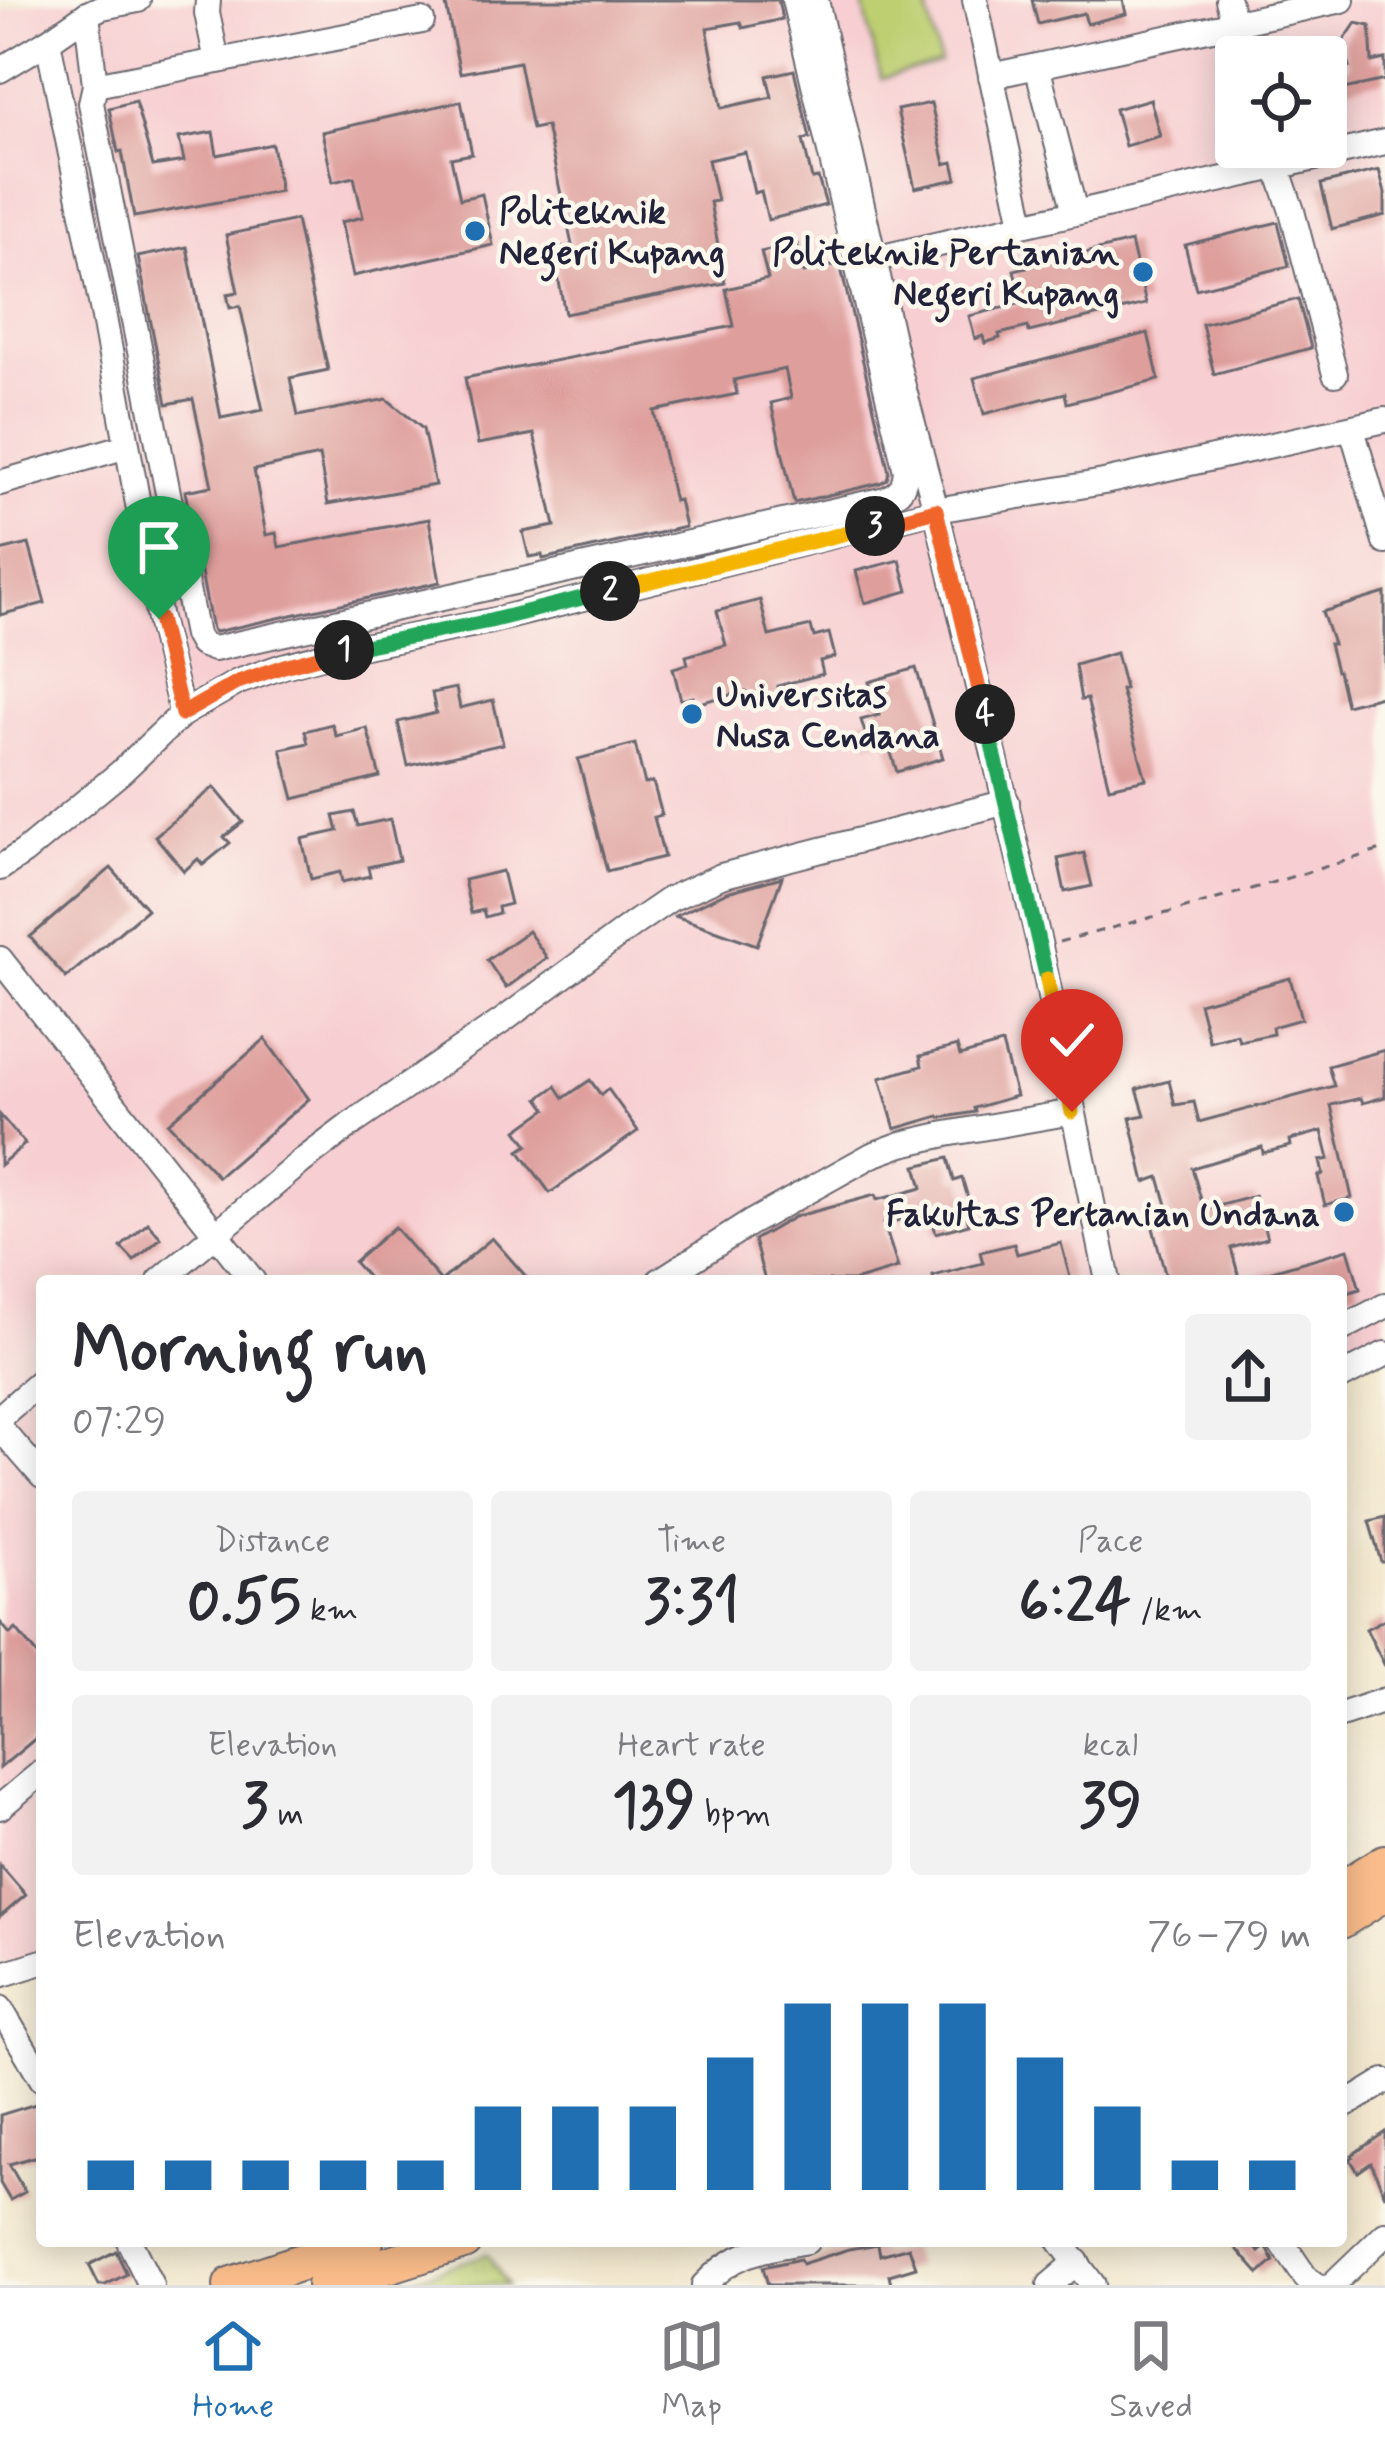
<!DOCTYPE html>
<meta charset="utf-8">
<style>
body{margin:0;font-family:Mynerve,sans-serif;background:#f2f2f3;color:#2b2b33;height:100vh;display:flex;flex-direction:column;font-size:45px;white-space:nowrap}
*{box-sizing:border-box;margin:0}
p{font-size:39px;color:#7c7c81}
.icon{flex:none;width:66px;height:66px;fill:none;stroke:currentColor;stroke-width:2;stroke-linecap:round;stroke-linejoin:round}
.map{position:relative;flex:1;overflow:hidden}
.drawer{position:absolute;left:36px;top:1275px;width:1311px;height:972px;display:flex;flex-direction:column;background:#fff;border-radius:12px;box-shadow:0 6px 30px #0003}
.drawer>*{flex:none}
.buttons{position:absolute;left:1215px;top:36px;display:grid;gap:24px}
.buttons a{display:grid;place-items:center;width:132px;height:132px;border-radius:12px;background:#fff;box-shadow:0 6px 30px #0003;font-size:60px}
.pin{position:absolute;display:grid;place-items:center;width:102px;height:102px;color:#fff;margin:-123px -51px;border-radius:50% 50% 50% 0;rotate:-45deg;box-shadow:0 0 12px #0007}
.pin .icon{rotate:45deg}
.km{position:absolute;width:60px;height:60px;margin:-30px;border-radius:50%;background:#222;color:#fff;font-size:33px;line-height:60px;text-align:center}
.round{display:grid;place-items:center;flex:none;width:126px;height:126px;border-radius:12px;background:#f2f2f3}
.overview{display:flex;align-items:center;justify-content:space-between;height:204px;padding:0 36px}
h1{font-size:66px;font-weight:700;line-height:90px}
.metrics{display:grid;grid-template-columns:repeat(3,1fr);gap:18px;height:204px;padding:12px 36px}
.metrics div{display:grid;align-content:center;border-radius:12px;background:#f2f2f3;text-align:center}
.metrics b{font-size:60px;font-weight:700}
.metrics small{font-size:33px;font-weight:400}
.metrics p{font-size:33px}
.chart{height:336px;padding:24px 36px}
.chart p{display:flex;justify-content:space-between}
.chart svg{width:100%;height:216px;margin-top:12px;stroke:#1f6fb2;stroke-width:6}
.dock{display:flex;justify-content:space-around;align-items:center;height:168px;border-top:3px solid #e1e1e2;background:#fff;font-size:33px;color:#7c7c81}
.dock a{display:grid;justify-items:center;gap:6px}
.dock .current{color:#1f6fb2}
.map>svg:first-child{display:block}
.built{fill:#f7cfd2;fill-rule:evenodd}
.grass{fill:url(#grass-tufts);stroke:#707856;stroke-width:3}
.pitch{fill:#becf72;stroke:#707856;stroke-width:3}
.building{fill:#de9f9c}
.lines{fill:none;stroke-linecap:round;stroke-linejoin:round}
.minor-casing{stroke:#6b676f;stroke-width:28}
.highway-casing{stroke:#6b676f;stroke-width:40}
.path{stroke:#6b676f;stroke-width:3;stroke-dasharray:9 9;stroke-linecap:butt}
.minor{stroke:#fff;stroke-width:24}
.highway{stroke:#f9bc8a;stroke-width:36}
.split-1-casing{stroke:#fff;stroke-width:24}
.split-2-casing{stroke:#fff;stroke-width:24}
.split-3-casing{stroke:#fff;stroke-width:24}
.split-4-casing{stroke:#fff;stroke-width:24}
.split-5-casing{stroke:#fff;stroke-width:24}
.split-6-casing{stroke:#fff;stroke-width:24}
.split-1{stroke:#f0652b;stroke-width:15}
.split-2{stroke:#22a559;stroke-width:15}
.split-3{stroke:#f5b400;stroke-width:15}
.split-4{stroke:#f0652b;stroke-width:15}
.split-5{stroke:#22a559;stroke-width:15}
.split-6{stroke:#f5b400;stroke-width:15}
.poi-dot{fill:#1f6fb2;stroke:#fbf7ec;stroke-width:4.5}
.labels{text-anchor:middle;stroke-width:9;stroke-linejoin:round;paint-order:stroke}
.poi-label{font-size:36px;font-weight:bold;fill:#22223b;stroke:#fbf7ec;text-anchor:start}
</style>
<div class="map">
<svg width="1385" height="2285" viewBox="0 0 1385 2285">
<defs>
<pattern id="grass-tufts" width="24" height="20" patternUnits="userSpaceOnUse" patternTransform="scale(3)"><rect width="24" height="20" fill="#becf72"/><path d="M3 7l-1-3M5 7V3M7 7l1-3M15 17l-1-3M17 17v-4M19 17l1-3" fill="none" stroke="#a3b164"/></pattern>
</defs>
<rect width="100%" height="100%" fill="#fbf7ec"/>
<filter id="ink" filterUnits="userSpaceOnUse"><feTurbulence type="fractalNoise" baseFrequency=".00833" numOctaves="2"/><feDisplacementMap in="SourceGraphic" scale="24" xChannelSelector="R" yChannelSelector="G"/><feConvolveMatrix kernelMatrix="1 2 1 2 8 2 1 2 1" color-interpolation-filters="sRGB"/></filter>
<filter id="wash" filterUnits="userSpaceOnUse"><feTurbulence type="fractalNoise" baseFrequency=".004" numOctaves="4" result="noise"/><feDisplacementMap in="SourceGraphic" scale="48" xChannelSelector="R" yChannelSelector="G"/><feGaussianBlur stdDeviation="2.7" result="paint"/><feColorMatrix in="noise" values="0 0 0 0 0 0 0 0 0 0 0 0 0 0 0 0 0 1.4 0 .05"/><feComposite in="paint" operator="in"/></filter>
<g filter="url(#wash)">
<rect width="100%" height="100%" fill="#f3e8cf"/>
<!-- built -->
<path class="built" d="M45 0H1385V1335L1341 1360V1281H42V1954L0 1966V11ZM1236 57H1326V147H1236Z"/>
<!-- grass -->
<path class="grass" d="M487 2254 507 2285H392Z"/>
<!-- pitch -->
<path class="pitch" d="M862 0H925L940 63 881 79Z"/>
<g id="blocks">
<!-- building -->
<g class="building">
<path d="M445 0H778L782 19 743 28 741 22 707 28 722 108 772 97 767 76 794 70 810 138 803 140 812 179 818 178 826 205 768 220 761 191 754 193 745 152 708 160 717 201 710 202 725 283 565 314 553 249 572 245 546 126 532 129 519 62 460 73Z"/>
<path d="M1032 0H1123L1126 14 1087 24 1084 13 1038 24Z"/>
<path d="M1356 23 1370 26 1372 62 1385 59V80L1326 93V72L1350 67 1343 42Z"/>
<path d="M1150 99 1160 136 1125 146 1115 109Z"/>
<path d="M135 101 153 166 184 161 179 138 213 132 217 155 272 144 280 191 134 217 122 151 118 152 109 108Z"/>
<path d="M461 101 472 154 451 158 460 199 482 194 493 245 353 276 341 222 363 217 354 177 333 182 322 132Z"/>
<path d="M931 103 945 164 953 162 957 179 915 188 897 110Z"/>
<path d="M1379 170 1385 193V215L1332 229 1321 184Z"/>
<path d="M296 220 328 370 290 378 298 416 387 399 423 429 435 485 328 504 319 456 254 470 266 535 276 533 279 547 429 519 440 582 215 632 212 629 185 491 212 486 193 399 167 404 138 257 187 247 221 418 263 410 240 306 230 308 227 294 238 292 226 235Z"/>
<path d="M1278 222 1289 266 1196 289 1185 245Z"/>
<path d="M1131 242 1146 304 1029 332 1028 327 999 334 1000 338 985 343 983 336 975 339 969 316 1022 303 1014 270Z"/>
<path d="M797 244 804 273 840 264 889 472 887 479 880 483 794 503 771 403 791 398 785 369 734 380 737 394 654 411 674 501 679 500 685 527 543 559 542 555 529 557 523 532 555 526 534 434 478 444 465 378 734 326 726 289 768 279 761 252Z"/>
<path d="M1298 299 1311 348 1214 374 1202 324Z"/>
<path d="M1148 333 1159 380 1067 403 1065 393 984 414 974 378Z"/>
<path d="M29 544 45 603 0 615V551Z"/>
<path d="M900 560 908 591 865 603 856 571Z"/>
<path d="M1385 593V695L1346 705 1338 671H1336L1329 644H1333L1322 612Z"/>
<path d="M760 600 769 636 811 626 814 637 829 633 835 657 820 661 823 674 777 686 780 699 750 706 746 691 695 704 693 697 681 700 673 668 688 664 686 656 726 645 717 611Z"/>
<path d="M1116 653 1125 689 1121 690 1146 779 1109 787 1087 699 1081 700 1075 665Z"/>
<path d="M916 668 943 758 897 772 886 737 868 742 861 720 879 715 869 682Z"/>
<path d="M456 688 460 708 493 700 503 744 408 766 398 722 436 713 432 693Z"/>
<path d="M332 724 336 736 367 728 380 777 294 799 281 749 308 743 305 731Z"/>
<path d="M635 744 645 784 653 782 662 815 654 817 664 857 607 871 578 759Z"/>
<path d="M214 787 243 822 224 837 230 843 203 865 198 859 184 871 155 836Z"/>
<path d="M354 812 358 826 390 819 399 860 368 867 370 876 342 882 340 872 311 879 302 839 338 831 334 816Z"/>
<path d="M1084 853 1092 886 1065 892 1058 859Z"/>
<path d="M111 868 147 909 66 978 30 937Z"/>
<path d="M502 871 510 904 498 907 499 913 485 917 483 910 471 913 464 880Z"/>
<path d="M782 877 757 945 675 916 727 892Z"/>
<path d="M528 931 547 958 506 988 487 960Z"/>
<path d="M1290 978 1301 1019 1272 1027 1273 1034 1239 1041 1237 1034 1209 1041 1199 1003Z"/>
<path d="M265 1039 309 1099 218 1177 168 1123Z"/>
<path d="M1002 1044 1016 1096 974 1108 975 1112 940 1118 939 1116 895 1129 880 1078 922 1066 920 1056 957 1046 960 1056Z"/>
<path d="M1385 1050V1097L1363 1103 1361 1098 1331 1105 1352 1198 1325 1205 1318 1176 1323 1174 1320 1161 1329 1159 1322 1131 1290 1140 1291 1146 1263 1153 1262 1147 1192 1168 1204 1210 1255 1196 1267 1238 1231 1248 1240 1281H1167L1152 1224 1171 1219 1159 1177 1145 1182 1130 1118 1145 1115 1137 1089 1169 1081 1175 1105 1194 1102 1199 1122 1334 1086 1328 1066Z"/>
<path d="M590 1080 601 1095 608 1089 638 1131 550 1193 519 1151 528 1145 517 1130 547 1109 539 1098 556 1086 564 1098Z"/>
<path d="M0 1115 25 1144 0 1165Z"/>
<path d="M948 1158 954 1181 962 1178 969 1201 963 1203 969 1224 936 1233 930 1212 884 1224 898 1268 854 1281H765L754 1240 794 1217 875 1195 877 1200 922 1188 916 1166Z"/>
<path d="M148 1223 161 1238 134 1261 121 1247Z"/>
<path d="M394 1227 441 1281H371L354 1262Z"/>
<path d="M492 1238 530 1281H441Z"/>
<path d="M1061 1243 1071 1281H934L933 1276 983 1263 980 1252 1014 1244 1017 1254Z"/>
<path d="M1348 1249 1360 1289 1341 1295V1281H1252L1251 1277Z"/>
<path d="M1385 1517V1562H1381L1369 1521Z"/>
<path d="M1385 1619V1666L1366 1629Z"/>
<path d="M0 1622 10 1634 16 1629 42 1661V1733L0 1768Z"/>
<path d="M0 1865 26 1895 0 1917Z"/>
<path d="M42 2102V2155L9 2164 25 2192 10 2200 0 2183V2115Z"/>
<path d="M1385 2132V2196L1371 2163 1358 2172 1350 2159 1353 2157 1352 2155Z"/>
<path d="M1230 2241H1251L1259 2252 1266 2246 1274 2261 1259 2274Z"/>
<path d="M878 2244 880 2255 909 2247 916 2267 889 2275 891 2285H768L763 2267 800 2259 802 2264 849 2249Z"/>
<path d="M116 2251 127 2274 105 2285H99L89 2265Z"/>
</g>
</g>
</g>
<g filter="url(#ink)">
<use href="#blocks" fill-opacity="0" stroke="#6b676f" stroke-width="3"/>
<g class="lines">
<defs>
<g id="minor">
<path d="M208 0 207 13 217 61"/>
<path d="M816 0 900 375 936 510 1040 947 1108 1281"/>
<path d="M975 0 1023 223"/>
<path d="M1228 0 1243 57"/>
<path d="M87 14 95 85 91 103 196 635 201 644 214 649 886 499C900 492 904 488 906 471L794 0"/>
<path d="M48 41 102 307 159 619 182 714"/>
<path d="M1037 66 1075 212"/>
<path d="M0 70 48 41 87 14 102 7 138 0"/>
<path d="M991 76 1342 0"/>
<path d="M95 85 422 21"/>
<path d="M1270 147 1292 211 1335 374"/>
<path d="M874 259 1385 142"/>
<path d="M1352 429 1385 542"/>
<path d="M0 483 127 446"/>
<path d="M0 868 24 852 121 772 182 714 238 682 283 666 339 651 491 621 936 510 1104 482 1385 420"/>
<path d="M0 959 253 1281"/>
<path d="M160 1281 301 1162 350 1125 505 1019 635 923 670 899 721 876 1007 802"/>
<path d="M659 1281 750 1223 872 1155 902 1144 946 1134 1073 1112"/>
<path d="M1341 1329 1385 1306"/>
<path d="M1341 1377 1385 1354"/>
<path d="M0 1417 42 1380"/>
<path d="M0 1428 42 1476"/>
<path d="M1341 1715 1385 1700"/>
<path d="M0 1807 42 1772"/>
<path d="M0 1975 42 1962"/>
<path d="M0 2008 42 2079"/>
<path d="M1341 2108 1385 2081"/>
<path d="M129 2241 151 2285"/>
<path d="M1060 2241 1093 2285"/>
<path d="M1281 2241 1306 2278 1316 2285"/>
<path d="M704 2285C735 2251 764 2249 807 2241"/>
<path d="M1050 2285 1077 2262"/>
<path d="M1332 2285 1385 2234"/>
</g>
<g id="highway">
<path d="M1341 1890 1385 1863"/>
<path d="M1341 1920 1385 1892"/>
<path d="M232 2285 365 2241"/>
<path d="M325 2285 463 2241"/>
</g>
</defs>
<!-- minor casing -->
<use href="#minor" class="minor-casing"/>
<!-- highway casing -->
<use href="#highway" class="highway-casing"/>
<!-- path -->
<path class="path" d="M1059 942 1197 905 1385 849"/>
<!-- minor -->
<use href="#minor" class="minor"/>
<!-- highway -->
<use href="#highway" class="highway"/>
</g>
</g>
<g class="lines" filter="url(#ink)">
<defs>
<path id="split-1" d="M159 619 182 714 238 682 284 666 344 650"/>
<path id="split-2" d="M344 650 490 621 610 591"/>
<path id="split-3" d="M610 591 875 526"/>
<path id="split-4" d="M875 526 936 510 985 714"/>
<path id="split-5" d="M985 714 1047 979"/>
<path id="split-6" d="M1047 979 1072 1112"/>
</defs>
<!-- split-1 casing -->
<use href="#split-1" class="split-1-casing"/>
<!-- split-2 casing -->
<use href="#split-2" class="split-2-casing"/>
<!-- split-3 casing -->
<use href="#split-3" class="split-3-casing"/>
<!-- split-4 casing -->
<use href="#split-4" class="split-4-casing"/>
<!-- split-5 casing -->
<use href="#split-5" class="split-5-casing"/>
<!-- split-6 casing -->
<use href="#split-6" class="split-6-casing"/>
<!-- split-1 -->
<use href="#split-1" class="split-1"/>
<!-- split-2 -->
<use href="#split-2" class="split-2"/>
<!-- split-3 -->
<use href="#split-3" class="split-3"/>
<!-- split-4 -->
<use href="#split-4" class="split-4"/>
<!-- split-5 -->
<use href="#split-5" class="split-5"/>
<!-- split-6 -->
<use href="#split-6" class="split-6"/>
</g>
<!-- markers -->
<g class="poi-dot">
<circle cx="475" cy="231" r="12"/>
<circle cx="1143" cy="272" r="12"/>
<circle cx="692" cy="714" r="12"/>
<circle cx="1344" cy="1212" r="12"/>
</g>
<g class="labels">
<!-- poi labels -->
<g class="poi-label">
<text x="499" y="223">Politeknik<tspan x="499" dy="41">Negeri Kupang</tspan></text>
<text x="1119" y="264" text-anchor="end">Politeknik Pertanian<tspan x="1119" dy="41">Negeri Kupang</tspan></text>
<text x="716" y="706">Universitas<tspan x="716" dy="41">Nusa Cendana</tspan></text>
<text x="1320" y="1225" text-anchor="end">Fakultas Pertanian Undana</text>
</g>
</g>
</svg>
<div class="buttons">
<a><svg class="icon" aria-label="locate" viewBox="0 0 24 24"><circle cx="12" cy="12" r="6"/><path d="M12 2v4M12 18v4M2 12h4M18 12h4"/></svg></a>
</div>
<div class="pin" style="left:159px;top:619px;background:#1e9e55"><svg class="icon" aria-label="arrive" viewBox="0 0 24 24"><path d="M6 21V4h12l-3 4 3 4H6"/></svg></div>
<div class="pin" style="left:1072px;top:1112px;background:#d93025"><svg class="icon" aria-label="check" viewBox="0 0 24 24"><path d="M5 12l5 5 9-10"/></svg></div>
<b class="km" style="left:344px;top:650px">1</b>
<b class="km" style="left:610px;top:591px">2</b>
<b class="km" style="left:875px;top:526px">3</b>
<b class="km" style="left:985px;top:714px">4</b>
<section class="drawer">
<div class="overview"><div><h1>Morning run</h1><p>07:29</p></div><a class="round"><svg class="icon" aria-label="share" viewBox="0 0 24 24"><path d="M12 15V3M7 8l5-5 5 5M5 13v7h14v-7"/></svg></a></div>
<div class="metrics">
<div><p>Distance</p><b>0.55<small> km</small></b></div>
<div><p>Time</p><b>3:31</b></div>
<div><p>Pace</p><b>6:24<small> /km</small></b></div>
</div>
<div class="metrics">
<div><p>Elevation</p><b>3<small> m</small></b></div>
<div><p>Heart rate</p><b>139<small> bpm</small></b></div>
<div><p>kcal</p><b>39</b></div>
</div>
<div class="chart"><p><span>Elevation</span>76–79 m</p>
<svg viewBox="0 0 160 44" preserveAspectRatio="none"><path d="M5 44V38M15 44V38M25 44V38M35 44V38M45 44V38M55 44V27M65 44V27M75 44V27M85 44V17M95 44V6M105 44V6M115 44V6M125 44V17M135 44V27M145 44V38M155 44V38"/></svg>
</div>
</section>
</div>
<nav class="dock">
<a class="current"><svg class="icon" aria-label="home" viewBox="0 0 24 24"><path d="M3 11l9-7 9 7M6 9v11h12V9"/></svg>Home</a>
<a><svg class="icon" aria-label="map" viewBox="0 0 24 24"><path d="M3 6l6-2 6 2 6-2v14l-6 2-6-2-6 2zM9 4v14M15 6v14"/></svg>Map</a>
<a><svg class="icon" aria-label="saved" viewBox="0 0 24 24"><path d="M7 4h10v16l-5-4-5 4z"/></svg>Saved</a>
</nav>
